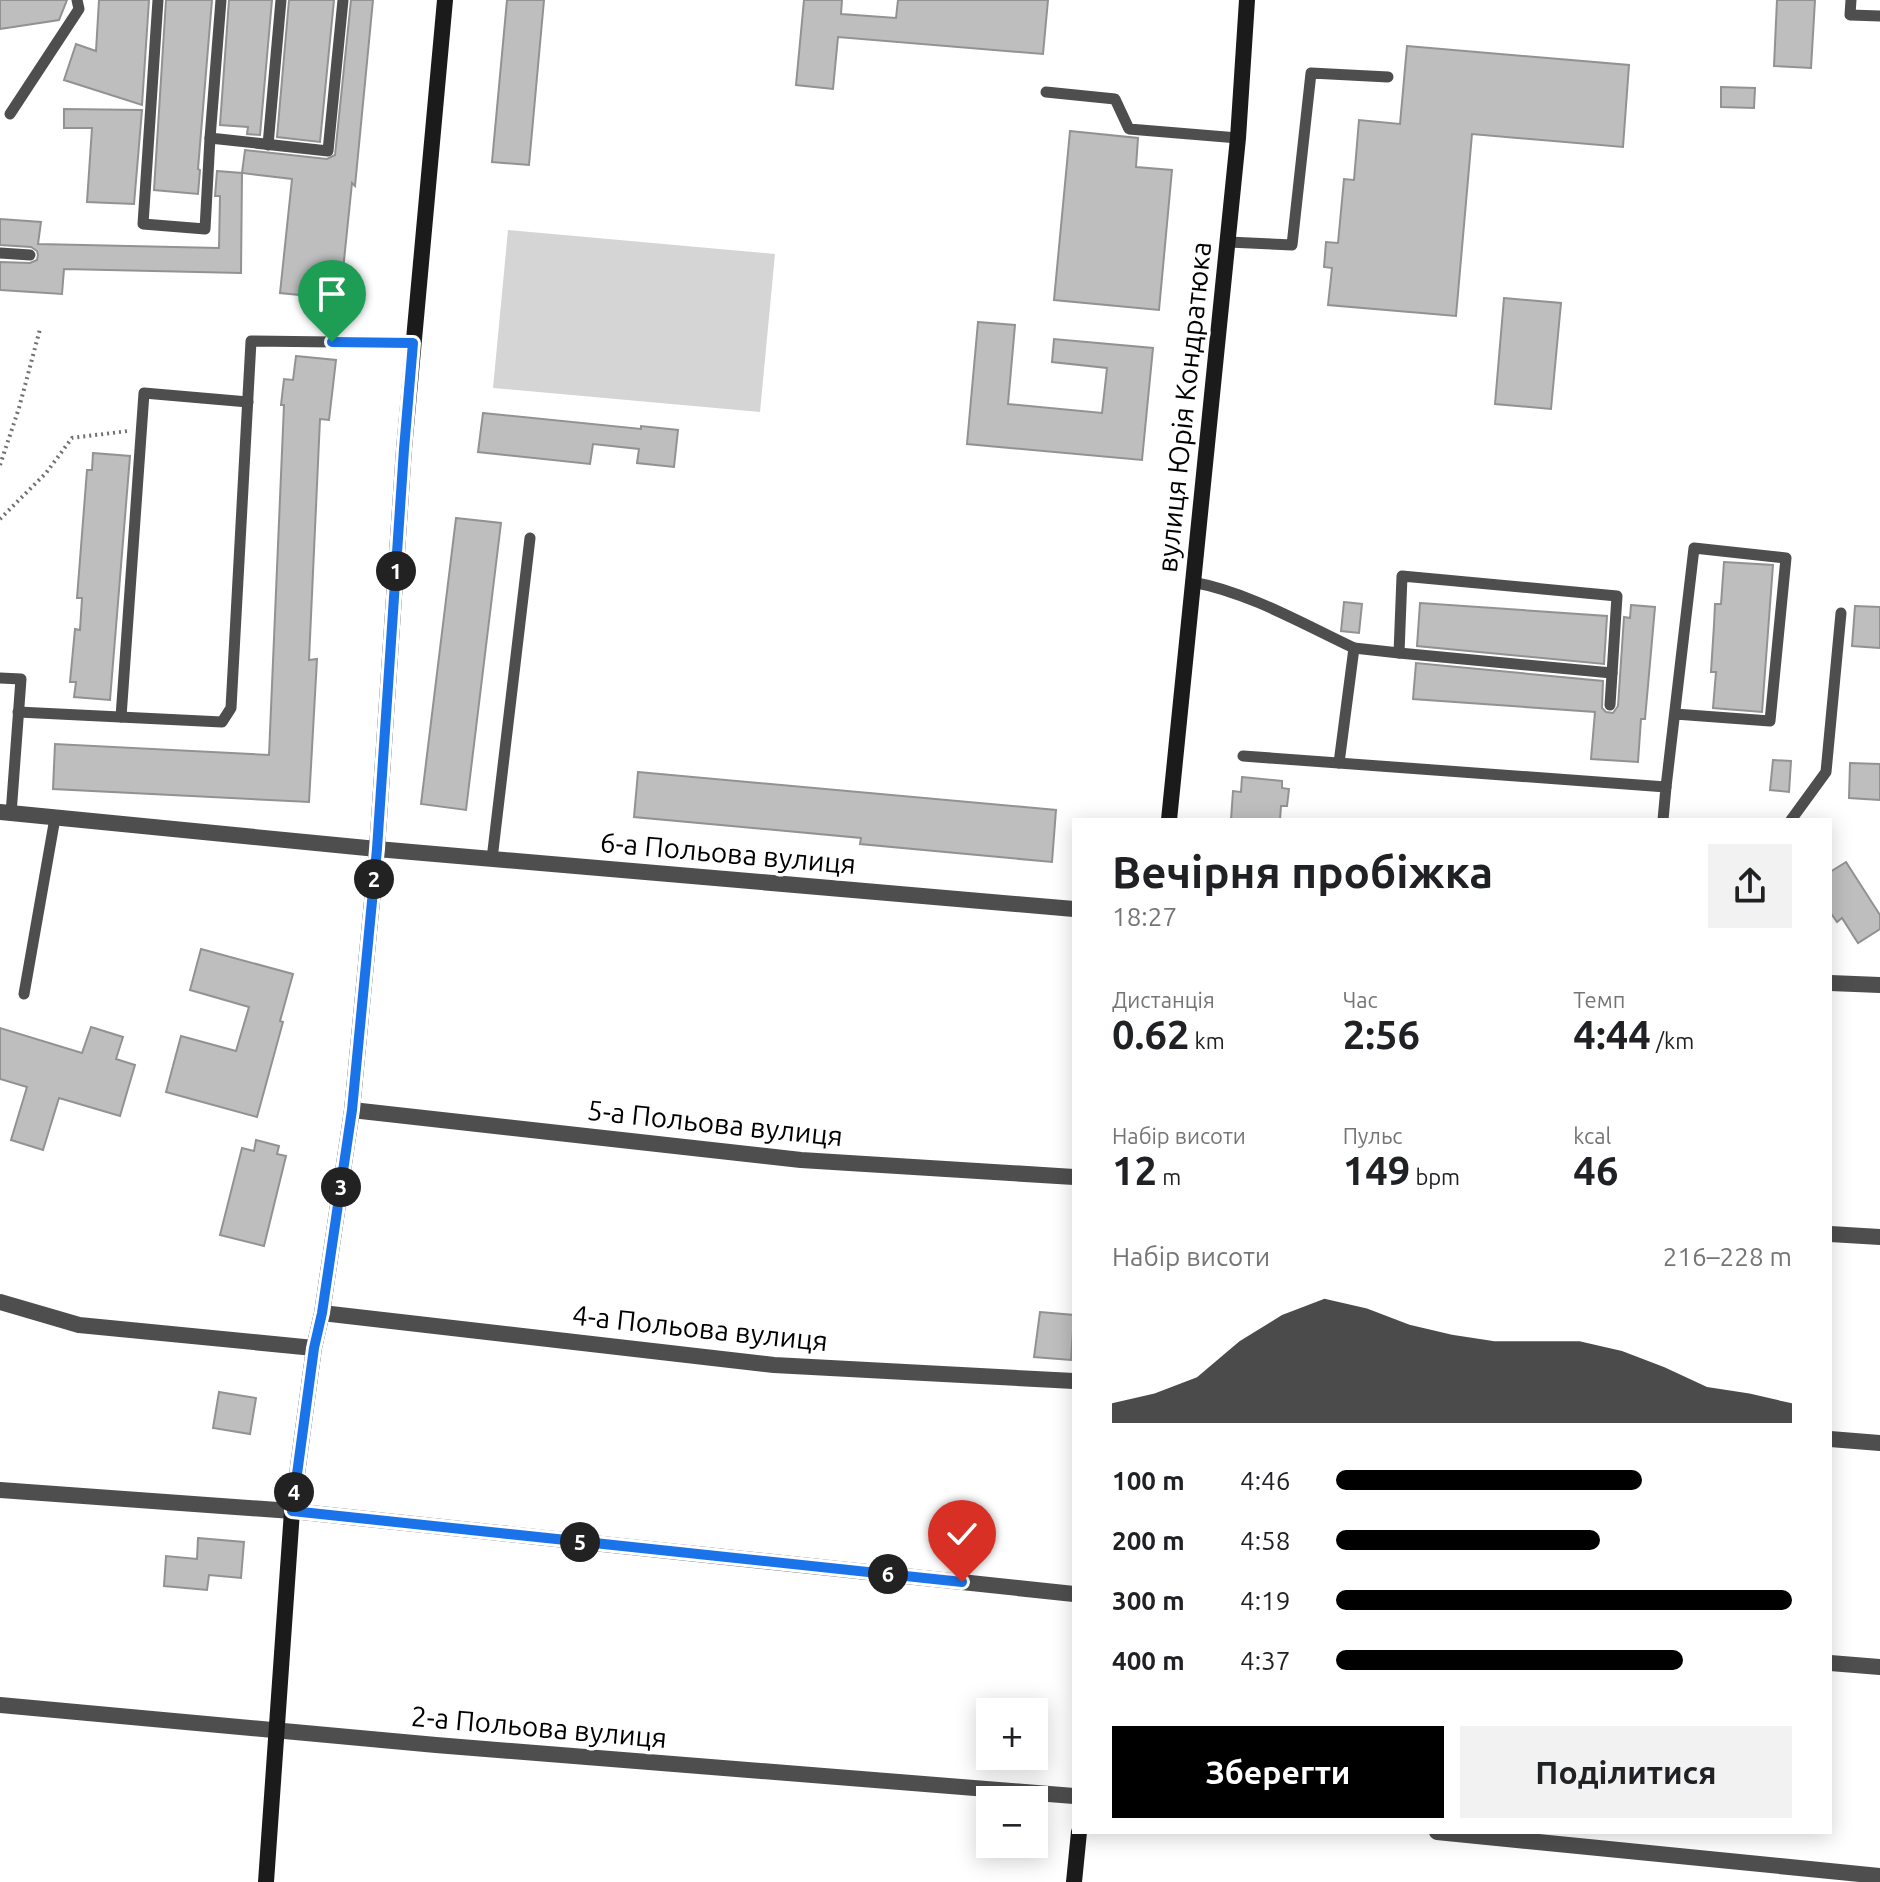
<!DOCTYPE html>
<html lang="uk">
<meta charset="utf-8">
<style>
body{margin:0;font-family:Ubuntu,sans-serif;background:#f2f2f2;color:#202124;height:100vh;display:flex;flex-direction:column;font-size:30px;white-space:nowrap}
*{box-sizing:border-box;margin:0}
p{font-size:26px;color:#757577}
.icon{flex:none;width:44px;height:44px;fill:none;stroke:currentColor;stroke-width:2;stroke-linecap:round;stroke-linejoin:round}
.map{position:relative;flex:1;overflow:hidden}
.side{position:absolute;left:1072px;top:818px;width:760px;height:1016px;display:flex;flex-direction:column;background:#fff;border-radius:0px;box-shadow:0 4px 20px #0003}
.side>*{flex:none}
.controls{position:absolute;left:976px;top:1698px;display:grid;gap:16px}
.controls a{display:grid;place-items:center;width:72px;height:72px;border-radius:0px;background:#fff;box-shadow:0 4px 20px #0003;font-size:40px}
.pin{position:absolute;display:grid;place-items:center;width:68px;height:68px;color:#fff;margin:-82px -34px;border-radius:50% 50% 50% 0;rotate:-45deg;box-shadow:0 0 8px #0007}
.pin .icon{rotate:45deg}
.km{position:absolute;width:40px;height:40px;margin:-20px;border-radius:50%;background:#222;color:#fff;font-size:22px;line-height:40px;text-align:center}
.round{display:grid;place-items:center;flex:none;width:84px;height:84px;border-radius:0px;background:#f2f2f2}
.overview{display:flex;align-items:center;justify-content:space-between;height:136px;padding:0 40px}
h1{font-size:44px;font-weight:600;line-height:60px}
.stats{display:grid;grid-template-columns:repeat(3,1fr);gap:12px;height:136px;padding:8px 40px}
.stats div{display:grid;align-content:center}
.stats b{font-size:40px;font-weight:600}
.stats small{font-size:22px;font-weight:400}
.stats p{font-size:22px}
.chart{height:224px;padding:16px 40px}
.chart p{display:flex;justify-content:space-between}
.chart svg{width:100%;height:144px;margin-top:8px;fill:#000;opacity:.7}
.button{display:flex;gap:16px;margin-top:auto;padding:16px 40px}
.button a{flex:1;height:92px;border-radius:0px;background:#000;color:#fff;font-size:32px;font-weight:600;line-height:92px;text-align:center}
.button a+a{background:#f2f2f2;color:#202124}
ul{padding:0 40px;list-style:none;font-size:26px}
li{display:grid;grid-template-columns:128px 96px 1fr;align-items:center;height:60px}
li i{height:20px;border-radius:10px;background:#000}
.map>svg:first-child{display:block}
.green{fill:#d5d5d5}
.building{fill:#bebebe;stroke:#929292;stroke-width:2}
.lines{fill:none;stroke-linecap:round;stroke-linejoin:round}
.path{stroke:#707070;stroke-width:4;stroke-dasharray:2 4;stroke-linecap:butt}
.lane{stroke:#4e4e4e;stroke-width:11}
.street{stroke:#4e4e4e;stroke-width:16}
.secondary{stroke:#1b1b1b;stroke-width:16}
.route-casing{stroke:#fff;stroke-width:16}
.route{stroke:#1a73e8;stroke-width:10}
.labels{text-anchor:middle;stroke-width:7;stroke-linejoin:round;paint-order:stroke}
.street-label{font-size:28px;fill:#000;stroke:#fff}
</style>
<div class="map">
<svg width="1880" height="1882" viewBox="0 0 1880 1882">
<rect width="100%" height="100%" fill="#fff"/>
<!-- green -->
<path class="green" d="M508 230 775 254 760 412 493 388Z"/>
<!-- building -->
<g class="building">
<path d="M0 0H67L59 20 0 29Z"/>
<path d="M99 0H149L142 105 64 80 76 44 96 51Z"/>
<path d="M166 0H212L198 169 200 170 198 194 154 190Z"/>
<path d="M229 0H272L260 135 247 134 248 127 220 125Z"/>
<path d="M289 0H334L320 142 277 137Z"/>
<path d="M351 0H373L355 186 352 183 340 299 280 293 292 179 242 173 245 150 327 159 335 155Z"/>
<path d="M507 0H544L529 165 492 162Z"/>
<path d="M804 0H842L841 14 896 18 898 0H1048L1043 54 838 37 833 89 796 85Z"/>
<path d="M1777 0H1815L1811 68 1774 66Z"/>
<path d="M1407 46 1629 65 1623 147 1472 134 1456 316 1328 305 1332 268 1324 267 1326 242 1338 243 1344 179 1354 180 1359 120 1400 124Z"/>
<path d="M1721 87 1755 88 1754 108 1721 107Z"/>
<path d="M64 109 142 110 134 204 87 202 92 128H64Z"/>
<path d="M1070 131 1138 138 1136 167 1172 170 1159 310 1054 300Z"/>
<path d="M217 171 242 173 241 273 64 269 62 294 0 290V262L30 263 37 260 38 255 37 251 31 247 0 245V219L41 222 38 244 219 248 220 196H215Z"/>
<path d="M1504 298 1561 303 1551 409 1495 404Z"/>
<path d="M978 322 1015 325 1008 404 1102 413 1107 368 1052 362 1054 339 1153 348 1142 460 967 444Z"/>
<path d="M296 356 336 360 329 420 320 419 309 660 317 659 309 802 53 789 55 744 269 755 284 405H281L284 379 293 380Z"/>
<path d="M483 413 641 429V426L678 430 674 467 637 463 639 449 593 444 590 464 478 452Z"/>
<path d="M93 453 130 456 110 700 74 697 76 682H70L75 629 80 630 82 598H77L87 470H92Z"/>
<path d="M456 518 501 523 466 810 421 804Z"/>
<path d="M1724 562 1773 565 1762 712 1713 708 1716 672H1711L1714 625 1715 604H1721Z"/>
<path d="M1344 602 1362 604 1359 633 1341 631Z"/>
<path d="M1420 603 1607 616 1604 664 1417 646Z"/>
<path d="M1631 605 1655 607 1645 719H1641L1638 762 1591 759 1595 712 1413 699 1416 663 1603 681 1602 708 1606 712 1613 713 1618 706 1624 617 1630 618Z"/>
<path d="M1855 606 1880 607V648L1852 646Z"/>
<path d="M1773 760 1791 761 1789 792 1770 790Z"/>
<path d="M1850 763 1880 764V800L1849 798Z"/>
<path d="M638 772 1056 810 1052 862 860 844 861 838 634 817Z"/>
<path d="M1242 777 1282 781V788L1289 789 1287 806H1281L1280 820H1231L1233 791 1241 792Z"/>
<path d="M1846 862 1880 915V929L1858 943 1842 918 1837 922 1830 912V872Z"/>
<path d="M201 949 293 974 280 1021 283 1022 257 1117 166 1092 181 1036 236 1051 249 1007 190 990Z"/>
<path d="M91 1027 123 1037 116 1059 135 1065 120 1116 59 1098 43 1150 11 1140 27 1087 0 1079V1028L82 1053Z"/>
<path d="M256 1140 279 1146 277 1154 286 1156 264 1246 220 1235 242 1148 254 1151Z"/>
<path d="M1040 1312 1074 1315 1071 1360 1034 1357Z"/>
<path d="M219 1392 256 1398 250 1434 213 1428Z"/>
<path d="M198 1538 244 1542 241 1578 209 1575 207 1590 164 1586 166 1556 197 1559Z"/>
</g>
<g class="lines">
<!-- path -->
<g class="path">
<path d="M0 465 19 408 40 329"/>
<path d="M0 519 46 473 72 438 128 431"/>
</g>
<!-- lane -->
<g class="lane">
<path d="M158 0 143 224 205 229 210 138"/>
<path d="M221 0 210 138 328 151 343 0"/>
<path d="M1851 0 1850 15 1880 16"/>
<path d="M1046 92 1115 99 1129 129 1238 138"/>
<path d="M10 114 79 9 77 0"/>
<path d="M268 145 281 0"/>
<path d="M1228 242 1292 245 1311 73 1388 77"/>
<path d="M0 253 30 255"/>
<path d="M1192 582C1248 592 1303 624 1354 648L1339 763"/>
<path d="M1354 648 1399 653 1402 576 1617 596 1610 705"/>
<path d="M1399 653 1612 673"/>
<path d="M0 678 21 679 11 814"/>
<path d="M18 712 222 722 231 708 251 341 413 343"/>
<path d="M121 717 144 393 248 402"/>
<path d="M1243 756 1666 787 1663 820"/>
<path d="M1666 787 1694 548 1786 558 1770 721 1675 714"/>
<path d="M1791 820 1826 772 1841 613"/>
<path d="M492 859 530 538"/>
<path d="M24 994 55 818"/>
</g>
<!-- street -->
<g class="street">
<path d="M0 812 377 849 1074 909"/>
<path d="M1830 983 1880 985"/>
<path d="M352 1110 801 1160 1074 1177"/>
<path d="M1830 1234 1880 1237"/>
<path d="M0 1302 79 1325 314 1348"/>
<path d="M322 1313 774 1365 1074 1381"/>
<path d="M1830 1439 1880 1443"/>
<path d="M0 1490 292 1511 1074 1594"/>
<path d="M1830 1663 1880 1667"/>
<path d="M0 1705 436 1745 1074 1796"/>
<path d="M1437 1832 1880 1876"/>
</g>
<!-- secondary -->
<g class="secondary">
<path d="M1169 820 1238 138 1247 0"/>
<path d="M266 1882 292 1511 314 1348 322 1313 352 1110 377 849 404 449 445 0"/>
<path d="M1074 1882 1079 1832"/>
</g>
</g>
<g class="lines">
<defs>
<path id="route" d="M332 342 413 343 404 449 377 849 352 1110 322 1313 314 1348 292 1511 962 1582"/>
</defs>
<!-- route casing -->
<use href="#route" class="route-casing"/>
<!-- route -->
<use href="#route" class="route"/>
</g>
<g class="labels">
<!-- street labels -->
<g class="street-label">
<text transform="translate(1184 407) rotate(-84)" y="10">вулиця Юрія Кондратюка</text>
<text transform="translate(728 853) rotate(5)" y="10">6-а Польова вулиця</text>
<text transform="translate(715 1123) rotate(6)" y="10">5-а Польова вулиця</text>
<text transform="translate(700 1328) rotate(6)" y="10">4-а Польова вулиця</text>
<text transform="translate(539 1727) rotate(5)" y="10">2-а Польова вулиця</text>
</g>
</g>
</svg>
<div class="controls">
<a>+</a>
<a>−</a>
</div>
<div class="pin" style="left:332px;top:342px;background:#1e9e55"><svg class="icon" aria-label="arrive" viewBox="0 0 24 24"><path d="M6 21V4h12l-3 4 3 4H6"/></svg></div>
<div class="pin" style="left:962px;top:1582px;background:#d93025"><svg class="icon" aria-label="check" viewBox="0 0 24 24"><path d="M5 12l5 5 9-10"/></svg></div>
<b class="km" style="left:396px;top:571px">1</b>
<b class="km" style="left:374px;top:879px">2</b>
<b class="km" style="left:341px;top:1187px">3</b>
<b class="km" style="left:294px;top:1492px">4</b>
<b class="km" style="left:580px;top:1542px">5</b>
<b class="km" style="left:888px;top:1574px">6</b>
<section class="side">
<div class="overview"><div><h1>Вечірня пробіжка</h1><p>18:27</p></div><a class="round"><svg class="icon" aria-label="share" viewBox="0 0 24 24"><path d="M12 15V3M7 8l5-5 5 5M5 13v7h14v-7"/></svg></a></div>
<div class="stats">
<div><p>Дистанція</p><b>0.62<small> km</small></b></div>
<div><p>Час</p><b>2:56</b></div>
<div><p>Темп</p><b>4:44<small> /km</small></b></div>
</div>
<div class="stats">
<div><p>Набір висоти</p><b>12<small> m</small></b></div>
<div><p>Пульс</p><b>149<small> bpm</small></b></div>
<div><p>kcal</p><b>46</b></div>
</div>
<div class="chart"><p><span>Набір висоти</span>216–228 m</p>
<svg viewBox="0 0 160 44" preserveAspectRatio="none"><path d="M0 44V38L10 35L20 30L30 19L40 11L50 6L60 9L70 14L80 17L90 19L100 19L110 19L120 22L130 27L140 33L150 35L160 38V44z"/></svg>
</div>
<ul>
<li><b>100 m</b>4:46<i style="width:67%"></i></li>
<li><b>200 m</b>4:58<i style="width:58%"></i></li>
<li><b>300 m</b>4:19<i style="width:100%"></i></li>
<li><b>400 m</b>4:37<i style="width:76%"></i></li>
</ul>
<div class="button"><a>Зберегти</a><a>Поділитися</a></div>
</section>
</div>
